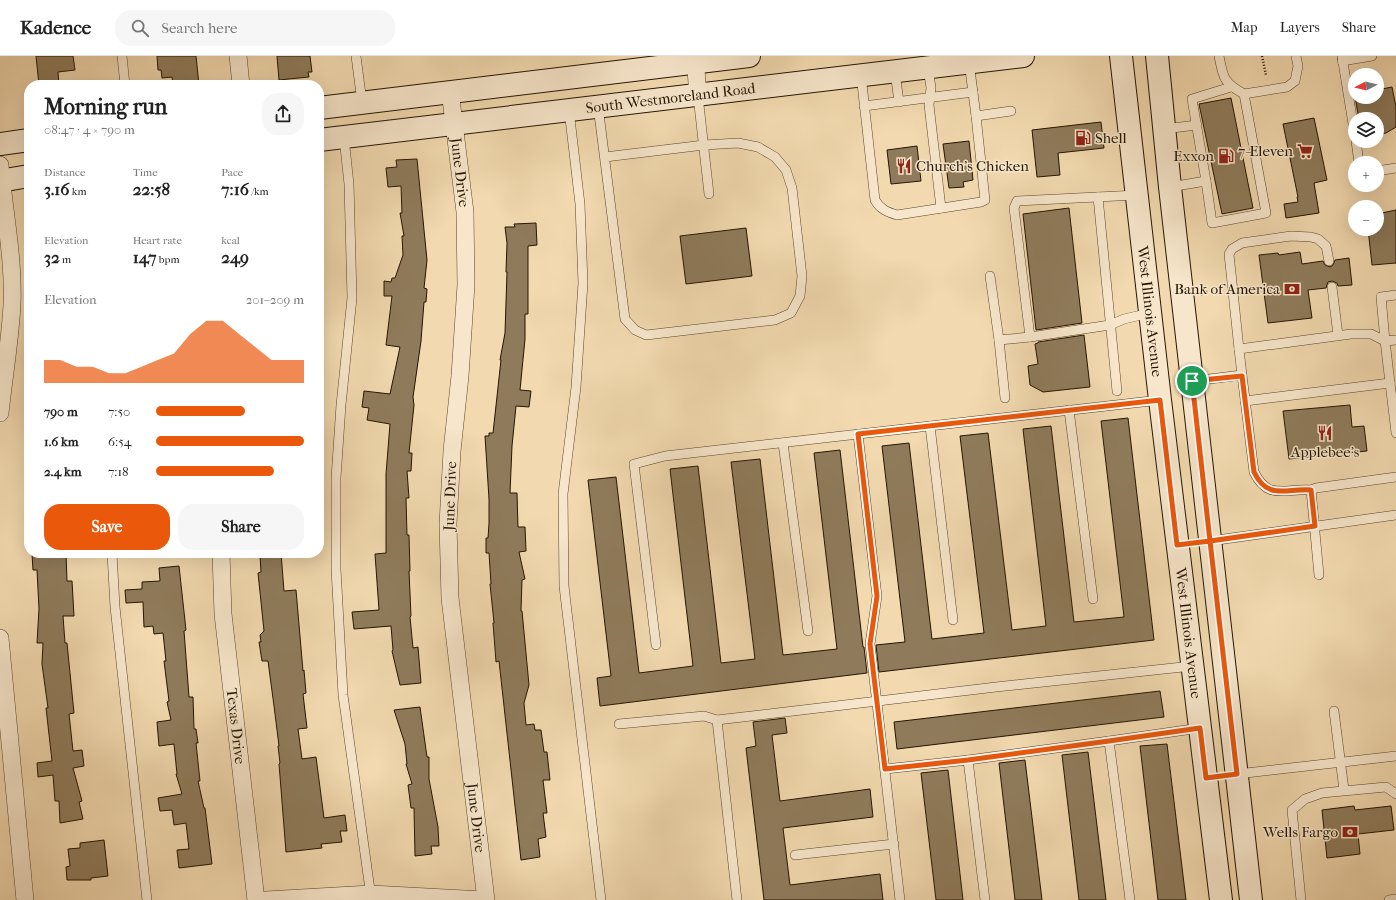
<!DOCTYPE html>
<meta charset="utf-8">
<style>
body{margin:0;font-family:"IM FELL French Canon",serif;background:#f6f6f6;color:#222;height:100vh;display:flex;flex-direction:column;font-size:15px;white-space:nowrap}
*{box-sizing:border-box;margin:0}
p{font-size:13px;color:#767676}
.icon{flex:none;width:22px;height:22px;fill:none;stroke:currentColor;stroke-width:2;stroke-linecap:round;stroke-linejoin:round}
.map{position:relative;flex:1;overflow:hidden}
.side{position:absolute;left:24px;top:24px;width:300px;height:478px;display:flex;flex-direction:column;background:#fff;border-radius:16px;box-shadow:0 4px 16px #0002}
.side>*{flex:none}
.needle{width:26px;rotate:263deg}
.controls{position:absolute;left:1348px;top:12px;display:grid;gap:8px}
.controls a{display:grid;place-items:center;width:36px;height:36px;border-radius:50%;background:#fff;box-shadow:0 4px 16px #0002;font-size:20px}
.pin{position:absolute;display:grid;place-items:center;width:34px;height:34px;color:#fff;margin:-17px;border:2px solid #fff;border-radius:50%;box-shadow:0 1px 4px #0007}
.round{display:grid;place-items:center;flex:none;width:42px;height:42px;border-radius:16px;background:#f6f6f6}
.overview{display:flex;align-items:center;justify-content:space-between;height:68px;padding:0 20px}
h1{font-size:22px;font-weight:700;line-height:30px}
.stats{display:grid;grid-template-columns:repeat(3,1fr);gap:6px;height:68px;padding:4px 20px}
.stats div{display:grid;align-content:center}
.stats b{font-size:17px;font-weight:700}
.stats small{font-size:11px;font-weight:400}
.stats p{font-size:11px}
.chart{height:112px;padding:8px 20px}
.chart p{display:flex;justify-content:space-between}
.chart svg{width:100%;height:72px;margin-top:4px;fill:#ea580c;opacity:.7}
.primary-button{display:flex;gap:8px;margin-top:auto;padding:8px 20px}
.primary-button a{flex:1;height:46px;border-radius:16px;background:#ea580c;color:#fff;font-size:16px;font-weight:700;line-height:46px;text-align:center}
.primary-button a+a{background:#f6f6f6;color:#222}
ul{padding:0 20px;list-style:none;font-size:13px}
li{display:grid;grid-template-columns:64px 48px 1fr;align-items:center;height:30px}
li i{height:10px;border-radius:5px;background:#ea580c}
header{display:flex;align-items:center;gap:24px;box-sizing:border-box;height:56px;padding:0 20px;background:#fff;border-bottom:1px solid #e0e0e0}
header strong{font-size:19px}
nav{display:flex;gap:22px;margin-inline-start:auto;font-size:14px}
.search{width:280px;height:36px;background:#f6f6f6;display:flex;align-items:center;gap:10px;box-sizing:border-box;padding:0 14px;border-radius:16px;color:#767676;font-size:15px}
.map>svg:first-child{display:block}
.building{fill:#8f7b5b;stroke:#241500}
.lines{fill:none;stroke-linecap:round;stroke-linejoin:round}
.service-casing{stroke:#58462c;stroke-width:10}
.minor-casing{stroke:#58462c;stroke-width:18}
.secondary-casing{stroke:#241500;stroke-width:24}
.path{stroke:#241500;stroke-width:2.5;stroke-dasharray:1 2;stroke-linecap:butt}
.service{stroke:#f7e6cb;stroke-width:9}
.minor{stroke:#f7e6cb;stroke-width:17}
.secondary{stroke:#f7e6cb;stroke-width:22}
.route-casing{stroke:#fff;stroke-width:8}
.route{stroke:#ea580c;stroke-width:5}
.labels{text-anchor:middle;stroke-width:3;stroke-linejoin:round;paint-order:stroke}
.street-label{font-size:15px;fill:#241500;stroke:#f7e6cb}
.poi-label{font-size:15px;fill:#241500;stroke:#f7e6cb;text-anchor:end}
</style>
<header>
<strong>Kadence</strong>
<div class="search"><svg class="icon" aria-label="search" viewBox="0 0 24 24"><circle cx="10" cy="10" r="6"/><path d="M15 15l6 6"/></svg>Search here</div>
<nav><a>Map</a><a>Layers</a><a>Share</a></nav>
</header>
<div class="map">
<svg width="1396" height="844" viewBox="0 0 1396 844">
<rect width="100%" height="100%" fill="#f2d9af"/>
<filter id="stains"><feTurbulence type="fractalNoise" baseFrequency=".005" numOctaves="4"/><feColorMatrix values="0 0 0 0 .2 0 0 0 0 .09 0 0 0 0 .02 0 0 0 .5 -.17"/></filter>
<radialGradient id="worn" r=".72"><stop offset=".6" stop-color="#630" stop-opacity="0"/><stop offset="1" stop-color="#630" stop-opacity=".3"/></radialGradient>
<!-- building -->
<g class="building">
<path d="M36 0H73L75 14 58 16 59 29H39Z"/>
<path d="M157 0H196L199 29H173L172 21 162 22 161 14H158Z"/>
<path d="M277 0H310L312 16H308L309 21 279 24Z"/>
<path d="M1392 31 1396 51V71L1386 77 1377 79V63H1359L1355 41H1377V34Z"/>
<path d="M1231 42 1253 152 1222 158 1199 48Z"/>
<path d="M1314 62 1327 124 1314 127 1319 157 1286 162 1284 148 1298 146 1297 141H1298L1283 68Z"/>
<path d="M1101 66 1104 92 1058 97 1060 119 1037 121 1032 74Z"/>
<path d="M969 85 973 124 963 126 964 131 949 132 943 88Z"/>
<path d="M917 90 921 125 891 128 887 94Z"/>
<path d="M417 103 427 204 424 232 427 233 426 246H424L421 285 413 341 414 349 409 397H412L411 415H407L409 442H406L407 479H409L410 515H409L411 560 410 561 413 592 418 591 421 627 400 629 392 595 393 594 391 570 354 573 352 556 379 554 375 498 386 497V418L390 368 367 364 369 352 362 351 364 335 390 338 400 291 386 289 392 240H384V225L391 226 392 222H395L403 199 402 180H404L400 157H402L401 130 388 131 386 112 397 111 396 104Z"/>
<path d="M1069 152 1082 267 1036 274 1023 158Z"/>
<path d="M1396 154V207L1372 209 1368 173H1377V158Z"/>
<path d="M536 167 537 189 528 190V258H525V283L520 334 531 335 529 351 516 350 512 390 510 437H517L518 471H525L526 495 519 496 525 523 522 524 521 555H522L529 629 524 647 526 669 534 668 535 674H541L544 696H547L550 724H543L547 757H543L546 781 538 783 540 801 521 804 500 614 499 605 496 606 493 567H494L490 528H491L489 497H486V482H488L489 467V443L485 380H489V377H493L501 304H500L505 277 507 216H506L507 187 505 171H515L514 168Z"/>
<path d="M746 172 752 220 686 228 680 180Z"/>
<path d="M1300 196 1302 208 1323 205 1325 209 1330 211 1333 209 1335 204 1349 202 1352 229 1338 230 1337 227 1332 225 1328 226 1326 232 1308 234 1312 262 1268 267 1259 199 1278 197 1279 199Z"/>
<path d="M1084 279 1090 331 1043 336 1030 329 1028 310 1038 308 1035 288 1038 287V286Z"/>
<path d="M1350 349 1352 371 1364 370 1367 395 1289 403 1283 355Z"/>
<path d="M1128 362 1154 584 879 616 876 589 905 586 882 390 909 387 932 583 984 577 960 380 988 377 1012 574 1046 570 1023 373 1051 370 1074 566 1124 561 1101 365Z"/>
<path d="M840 394 863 591H864L867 617 600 650 597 622 611 620 588 424 616 421 639 617 693 610 670 413 698 410 721 607 755 603 731 406 760 403 783 599 837 593 814 397Z"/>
<path d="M36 497H66L67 525H72L74 560H63L65 587H67L74 657 69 658 73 695 82 694 84 710 73 712 82 745 79 746 83 763 60 767 59 745H55L53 719 38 721 37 707 52 705 46 652H48L42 608 43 587H37L39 553 37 514H33L32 498H36Z"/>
<path d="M281 497 284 535 296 534 303 615 304 614 306 637 303 638 307 672 298 673 302 703 316 701 324 762 345 759 347 775H340L342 786 321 788 322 792 286 796 279 708 280 707 278 690H279L274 650 268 605H262L259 586H261L260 579 264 575 258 517 261 516 260 499Z"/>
<path d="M179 510 186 574 184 575 189 641H193L194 673H196L198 687H196L200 725H198L204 752H205L212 808 179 812 177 794 189 793 186 767 174 769 172 754 160 755 158 742 182 738 176 718H177L174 688 159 690 157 666 171 664 167 646 169 645 164 605H166L163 577 154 578 153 570 144 571 143 546 126 547 125 534 142 533V526L160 525 159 512Z"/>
<path d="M1160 635 1164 661 897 693 894 666Z"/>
<path d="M420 651 427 701H429V723L438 771 439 790H431L432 798 415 800 414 752H411L408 729 412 728 406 708H407L405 688 394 654Z"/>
<path d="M785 662 787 677 772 679 780 745 870 733 873 761 783 772 790 829 880 818 883 844H764L746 692 756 690 753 666Z"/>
<path d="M1167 688 1186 844H1158L1140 690Z"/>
<path d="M1088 696 1106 844H1079L1062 699Z"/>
<path d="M1025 704 1042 844H1015L999 707Z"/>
<path d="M948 714 963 844H936L921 717Z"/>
<path d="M1354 750 1355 754 1391 750 1394 774 1358 778 1360 798 1327 802 1322 754Z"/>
<path d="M104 784 108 820 91 822V824H67L66 811 70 810 68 793 80 792V787Z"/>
</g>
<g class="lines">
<defs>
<g id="service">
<path d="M122 0 125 29"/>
<path d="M356 0 362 46"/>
<path d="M1342 0 1355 80"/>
<path d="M1342 5 1372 0"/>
<path d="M928 11 931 32 929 49 941 152"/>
<path d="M895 16 899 46"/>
<path d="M861 19 875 144C880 153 887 156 897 159L981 146 985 144 976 60 969 6"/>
<path d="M1244 38 1287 31 1295 25 1298 10 1296 0"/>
<path d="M698 40 709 138"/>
<path d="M598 50 625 263 635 274 646 279 775 264 791 257 800 240 802 220 792 132 786 114 775 101 758 91 738 87 704 89 605 101"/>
<path d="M864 50 973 36"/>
<path d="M569 54 580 148 583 227 576 331 563 438 564 530 601 844"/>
<path d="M976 60 1011 55"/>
<path d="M1164 73 1197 69"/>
<path d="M344 82 349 128 352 242 341 349 336 422V513L343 639 371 841"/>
<path d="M1356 85 1359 107"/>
<path d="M1377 115 1396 112"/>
<path d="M1206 125 1192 43 1231 31"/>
<path d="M1170 131 1206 125 1212 167 1266 157 1244 38C1224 27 1223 22 1219 0"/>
<path d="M1137 139 1017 145 1014 152 1030 281 1110 269 1124 263 1150 257"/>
<path d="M1098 141 1117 335"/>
<path d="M990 220 999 284 1005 342"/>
<path d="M1332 231 1338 279"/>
<path d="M999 284 1030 281"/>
<path d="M1396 284 1385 285 1396 377"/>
<path d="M1239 293 1229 198 1232 193 1242 187 1291 180 1311 181 1318 183 1326 190 1329 205"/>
<path d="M1242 319 1239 293 1351 278H1371L1385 285 1381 241 1396 239"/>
<path d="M1193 325 1242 319 1254 416C1268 445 1286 432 1311 434L1319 519"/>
<path d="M1245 345 1390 327"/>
<path d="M1069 354 1093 543"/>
<path d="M930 370 953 564"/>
<path d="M858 378 877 540 870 588 900 844"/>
<path d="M783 387 808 575"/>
<path d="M1311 434 1316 432 1396 421"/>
<path d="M1210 485 1396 459"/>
<path d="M112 497 115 551 147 844"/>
<path d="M656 589 634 408 665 400 1160 344"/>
<path d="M1334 655 1344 734"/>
<path d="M619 668 704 660 717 664"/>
<path d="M1109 685 1200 672"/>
<path d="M968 704 1109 685 1130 844"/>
<path d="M885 713 968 704 985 844"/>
<path d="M1237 718 1396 700"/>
<path d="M795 799 894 788"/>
<path d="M737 844 717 664 996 631 1192 610"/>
<path d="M1301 844 1292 754 1305 743 1322 737 1386 731 1396 738"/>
<path d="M1389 844 1396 843"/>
</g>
<g id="minor">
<path d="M238 0 241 29"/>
<path d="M695 0 698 40"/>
<path id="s1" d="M450 35 465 156 466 229 460 320 452 395 448 468 450 542 486 844"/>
<path d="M0 109C4 156 14 202 12 249 10 285 4 321 0 357"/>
<path id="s2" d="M221 497 223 558 256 844"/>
<path d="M0 582 25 844"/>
<path d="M266 844 371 838 483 844"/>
</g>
<g id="secondary">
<path id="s3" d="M1121 0 1160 344 1221 844"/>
<path d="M1157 0 1170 131 1251 844"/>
<path d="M319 52 749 0"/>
<path id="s4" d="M319 84 1023 0"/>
<path d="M0 88 29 84"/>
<path d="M0 125 29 120"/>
</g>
</defs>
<!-- service casing -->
<use href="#service" class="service-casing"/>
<!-- minor casing -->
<use href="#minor" class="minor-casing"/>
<!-- secondary casing -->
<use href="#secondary" class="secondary-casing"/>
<!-- path -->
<g class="path">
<path d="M1262 0 1266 19"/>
<path d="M1201 239 1206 236H1209"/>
</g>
<!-- service -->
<use href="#service" class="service"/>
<!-- minor -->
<use href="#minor" class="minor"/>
<!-- secondary -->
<use href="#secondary" class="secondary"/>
</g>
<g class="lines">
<defs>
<path id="route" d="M1192 325 1210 485 1177 489 1160 344 858 378 877 540 870 588 885 713 968 704 1109 685 1200 672 1206 722 1237 718 1210 485 1315 470 1311 434C1286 432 1268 445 1254 416L1242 320 1192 325"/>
</defs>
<!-- route casing -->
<use href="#route" class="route-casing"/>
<!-- route -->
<use href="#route" class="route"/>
</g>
<!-- icons -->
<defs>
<symbol id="fuel-bare" viewBox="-9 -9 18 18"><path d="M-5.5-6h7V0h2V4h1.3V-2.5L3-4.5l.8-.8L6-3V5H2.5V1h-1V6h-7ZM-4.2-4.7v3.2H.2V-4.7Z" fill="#8f2418" stroke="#f7e6cb" stroke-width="2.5" paint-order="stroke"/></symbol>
<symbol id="supermarket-bare" viewBox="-9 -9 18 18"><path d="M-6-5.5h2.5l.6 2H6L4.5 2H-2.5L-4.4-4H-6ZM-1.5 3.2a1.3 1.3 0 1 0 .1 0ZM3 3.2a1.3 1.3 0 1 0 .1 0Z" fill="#8f2418" stroke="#f7e6cb" stroke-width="2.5" paint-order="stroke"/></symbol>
<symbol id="restaurant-bare" viewBox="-9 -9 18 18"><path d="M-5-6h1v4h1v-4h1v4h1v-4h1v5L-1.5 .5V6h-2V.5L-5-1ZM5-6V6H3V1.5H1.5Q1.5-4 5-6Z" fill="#8f2418" stroke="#f7e6cb" stroke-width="2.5" paint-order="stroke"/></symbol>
<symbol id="bank-bare" viewBox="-9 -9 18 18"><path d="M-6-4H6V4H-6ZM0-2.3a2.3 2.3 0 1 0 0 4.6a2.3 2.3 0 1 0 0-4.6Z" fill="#8f2418" stroke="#f7e6cb" stroke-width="2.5" paint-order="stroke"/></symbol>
</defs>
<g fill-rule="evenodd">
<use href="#fuel-bare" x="1072" y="71" width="22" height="22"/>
<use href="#supermarket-bare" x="1294" y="84" width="22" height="22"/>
<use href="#fuel-bare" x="1215" y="89" width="22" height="22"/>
<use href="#restaurant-bare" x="893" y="99" width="22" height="22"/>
<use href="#bank-bare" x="1281" y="222" width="22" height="22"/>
<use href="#restaurant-bare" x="1314" y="366" width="22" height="22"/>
<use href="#bank-bare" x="1339" y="765" width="22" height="22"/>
</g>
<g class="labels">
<!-- street labels -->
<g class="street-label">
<text dy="5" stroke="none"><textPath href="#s4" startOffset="354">South Westmoreland Road</textPath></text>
<text dy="5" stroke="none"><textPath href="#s1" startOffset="82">June Drive</textPath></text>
<text dy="5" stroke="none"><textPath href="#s3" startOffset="257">West Illinois Avenue</textPath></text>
<text transform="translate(450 440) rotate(-88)" y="5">June Drive</text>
<text dy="5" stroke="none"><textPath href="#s3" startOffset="581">West Illinois Avenue</textPath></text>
<text dy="5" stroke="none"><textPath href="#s2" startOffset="174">Texas Drive</textPath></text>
<text dy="5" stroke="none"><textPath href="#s1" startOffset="730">June Drive</textPath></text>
</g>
<!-- poi labels -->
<g class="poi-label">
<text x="1095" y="87" text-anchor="start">Shell</text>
<text x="1293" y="100">7-Eleven</text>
<text x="1214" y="105">Exxon</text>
<text x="916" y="115" text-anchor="start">Church's Chicken</text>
<text x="1280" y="238">Bank of America</text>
<text x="1325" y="401" text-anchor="middle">Applebee's</text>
<text x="1338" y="781">Wells Fargo</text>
</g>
</g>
<rect width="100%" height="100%" filter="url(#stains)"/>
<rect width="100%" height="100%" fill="url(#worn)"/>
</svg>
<div class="controls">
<a><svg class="needle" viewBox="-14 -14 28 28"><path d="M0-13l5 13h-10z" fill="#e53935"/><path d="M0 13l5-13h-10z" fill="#767676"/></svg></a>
<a><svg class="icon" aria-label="layers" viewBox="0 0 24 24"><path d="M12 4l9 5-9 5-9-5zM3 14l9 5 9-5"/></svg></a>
<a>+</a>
<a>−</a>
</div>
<div class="pin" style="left:1192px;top:325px;background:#1e9e55"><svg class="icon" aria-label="arrive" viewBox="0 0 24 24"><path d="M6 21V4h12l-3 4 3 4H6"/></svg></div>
<section class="side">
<div class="overview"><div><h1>Morning run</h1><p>08:47 · 4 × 790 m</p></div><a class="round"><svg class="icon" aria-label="share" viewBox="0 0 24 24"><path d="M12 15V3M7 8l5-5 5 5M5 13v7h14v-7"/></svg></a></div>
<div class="stats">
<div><p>Distance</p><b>3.16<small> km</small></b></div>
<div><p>Time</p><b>22:58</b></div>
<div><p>Pace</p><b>7:16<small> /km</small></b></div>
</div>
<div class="stats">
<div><p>Elevation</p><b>32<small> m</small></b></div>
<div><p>Heart rate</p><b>147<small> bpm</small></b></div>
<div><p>kcal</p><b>249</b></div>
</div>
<div class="chart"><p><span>Elevation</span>201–209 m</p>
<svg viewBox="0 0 160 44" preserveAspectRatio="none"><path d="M0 44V30L10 30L20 34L30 34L40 38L50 38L60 34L70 30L80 26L90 14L100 6L110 6L120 14L130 22L140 30L150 30L160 30V44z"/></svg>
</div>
<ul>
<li><b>790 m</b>7:50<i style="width:60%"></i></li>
<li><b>1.6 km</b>6:54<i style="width:100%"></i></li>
<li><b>2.4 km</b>7:18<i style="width:80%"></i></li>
</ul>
<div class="primary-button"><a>Save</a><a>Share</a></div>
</section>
</div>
